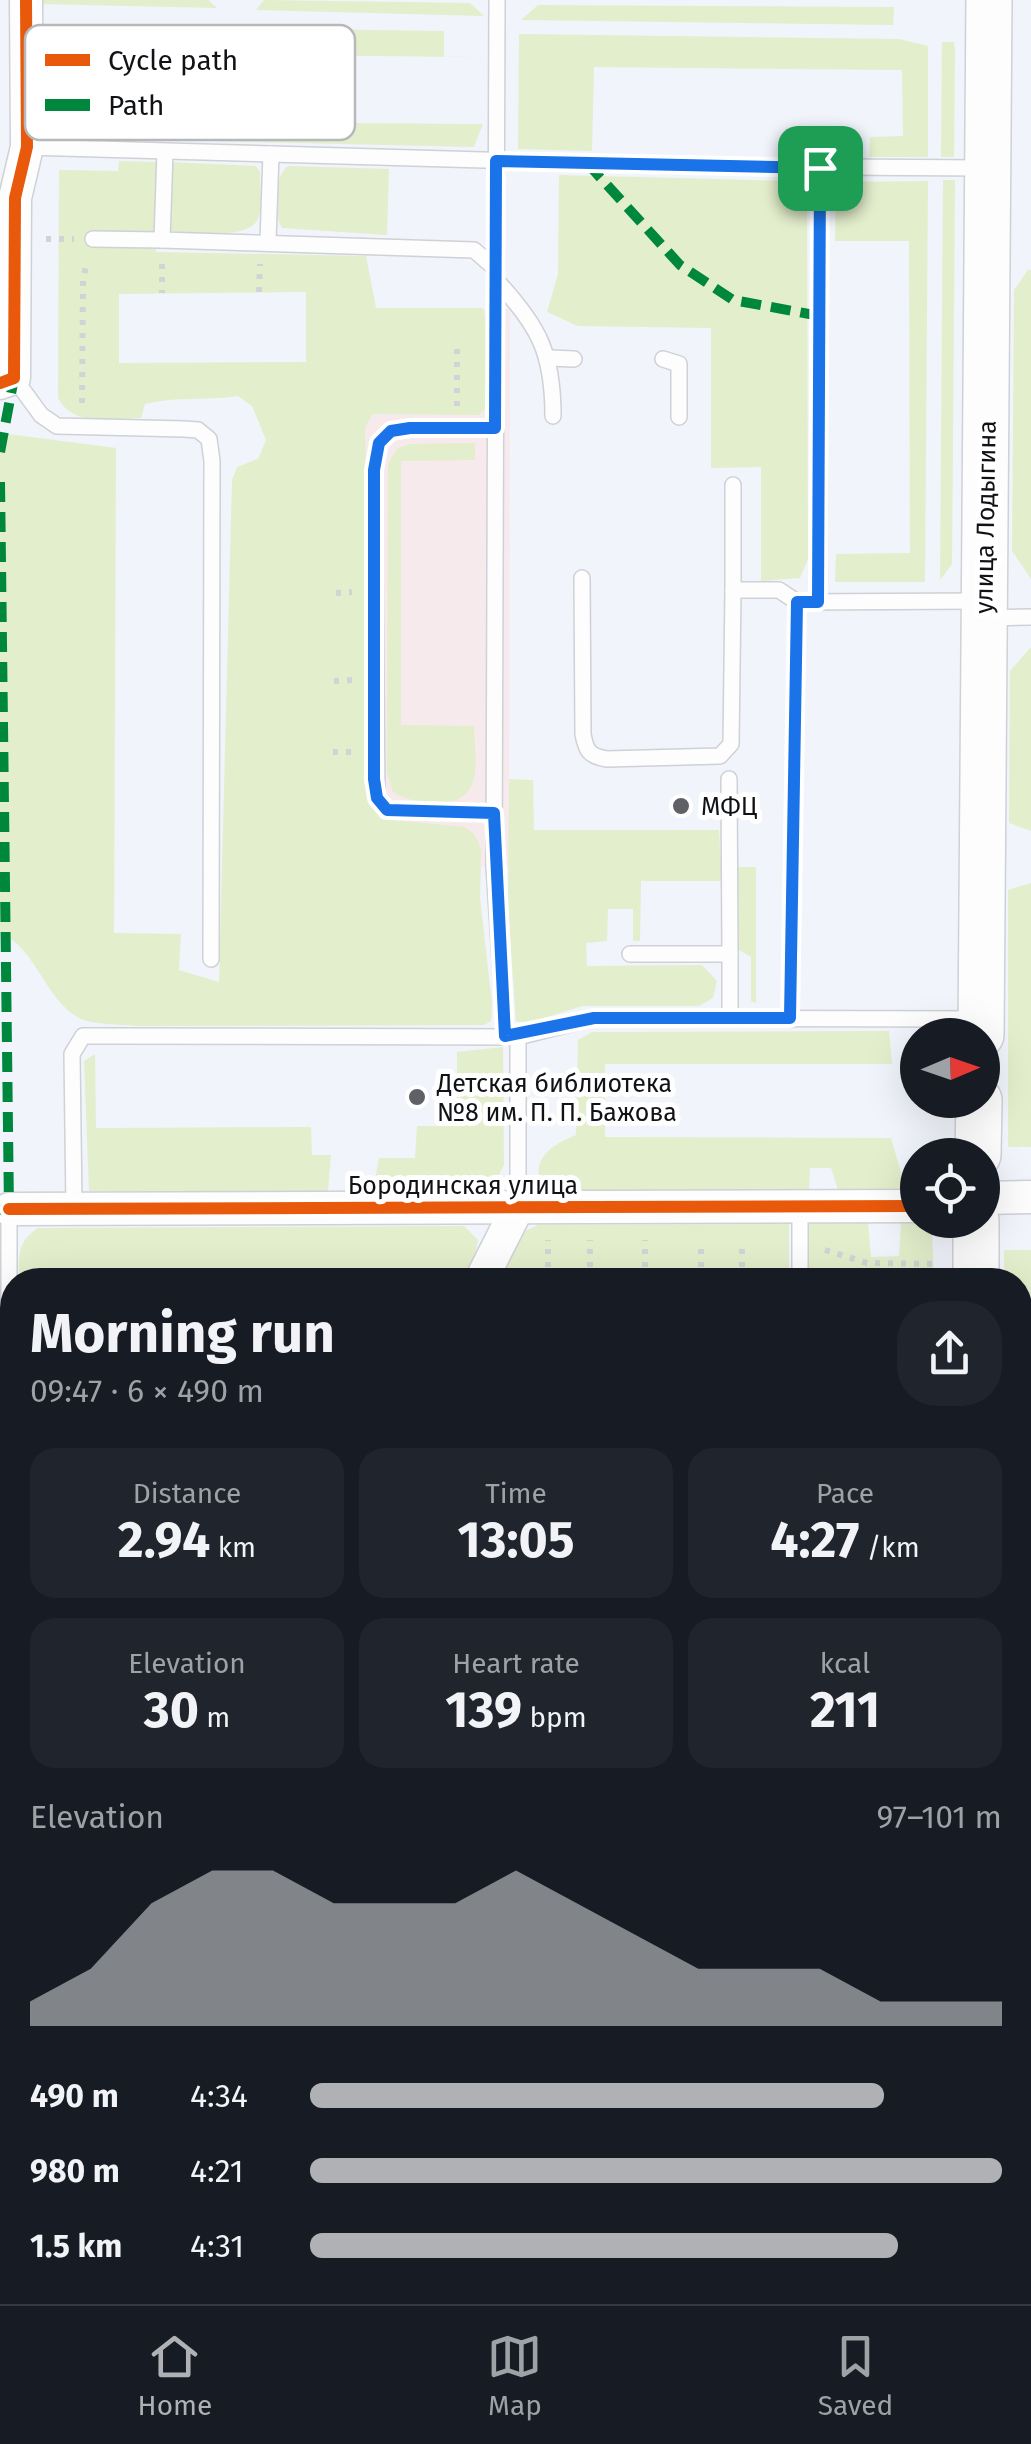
<!DOCTYPE html>
<meta charset="utf-8">
<style>
body{margin:0;font-family:"Fira Sans",sans-serif;background:#20242c;color:#f1f3f6;height:100vh;display:flex;flex-direction:column;font-size:38px;white-space:nowrap}
*{box-sizing:border-box;margin:0}
p{font-size:32px;color:#9ea1a6}
.icon{flex:none;width:55px;height:55px;fill:none;stroke:currentColor;stroke-width:2;stroke-linecap:round;stroke-linejoin:round}
.map{position:relative;flex:1;overflow:hidden}
.details{position:absolute;left:0px;top:1268px;width:1032px;height:1038px;display:flex;flex-direction:column;background:#171b24;border-radius:40px 40px 0 0;box-shadow:0 10px 40px #0002}
.details>*{flex:none}
.needle{width:65px;rotate:88deg}
.controls{position:absolute;left:900px;top:1018px;display:grid;gap:20px}
.controls a{display:grid;place-items:center;width:100px;height:100px;border-radius:50%;background:#171b24;box-shadow:0 10px 40px #0002;font-size:50px}
.pin{position:absolute;display:grid;place-items:center;width:85px;height:85px;color:#fff;margin:-42px;border-radius:20px;box-shadow:0 5px 15px #0006}
.round{display:grid;place-items:center;flex:none;width:105px;height:105px;border-radius:40px;background:#20242c}
.head{display:flex;align-items:center;justify-content:space-between;height:170px;padding:0 30px}
h1{font-size:55px;font-weight:700;line-height:75px}
.figures{display:grid;grid-template-columns:repeat(3,1fr);gap:15px;height:170px;padding:10px 30px}
.figures div{display:grid;align-content:center;border-radius:25px;background:#20242c;text-align:center}
.figures b{font-size:50px;font-weight:700}
.figures small{font-size:28px;font-weight:400}
.figures p{font-size:28px}
.chart{height:280px;padding:20px 30px}
.chart p{display:flex;justify-content:space-between}
.chart svg{width:100%;height:180px;margin-top:10px;fill:#afb1b5;opacity:.7}
ul{padding:0 30px;list-style:none;font-size:32px}
li{display:grid;grid-template-columns:160px 120px 1fr;align-items:center;height:75px}
li i{height:25px;border-radius:12px;background:#afb1b5}
.menu{display:flex;justify-content:space-around;align-items:center;height:140px;border-top:2px solid #363941;background:#171b24;font-size:28px;color:#9ea1a6}
.menu a{display:grid;justify-items:center;gap:5px}
.menu .active{color:#afb1b5}
.map>svg:first-child{display:block}
.education{fill:#f7eaed}
.green{fill:#e3eecc;fill-rule:evenodd}
.lines{fill:none;stroke-linecap:round;stroke-linejoin:round}
.service-casing{stroke:#ced1d6;stroke-width:18}
.minor-casing{stroke:#ced1d6;stroke-width:35}
.secondary-casing{stroke:#ced1d6;stroke-width:48}
.path{stroke:#d2d3d5;stroke-width:6;stroke-dasharray:5 8;stroke-linecap:butt}
.service{stroke:#fdfdfe;stroke-width:15}
.minor{stroke:#fdfdfe;stroke-width:32}
.secondary{stroke:#fdfdfe;stroke-width:45}
.quiet{stroke:#00873e;stroke-width:10;stroke-dasharray:20 10;stroke-linecap:butt}
.cycleway-casing{stroke:#fff;stroke-width:19}
.cycleway{stroke:#e8590c;stroke-width:12}
.route-casing{stroke:#fff;stroke-width:20}
.route{stroke:#1a73e8;stroke-width:12}
.poi-dot{fill:#5f6166;stroke:#fff;stroke-width:4}
.labels{text-anchor:middle;stroke-width:10;stroke-linejoin:round;paint-order:stroke}
.street-label{font-size:25px;fill:#101216;stroke:#fff}
.poi-label{font-size:25px;fill:#101216;stroke:#fff;text-anchor:start}
.key{fill:#fff;stroke:#b7b8b9;stroke-width:2.5}
.key-label{font-size:28px;fill:#101216}
</style>
<div class="map">
<svg width="1031" height="2304" viewBox="0 0 1031 2304">
<rect width="100%" height="100%" fill="#f1f4fa"/>
<!-- education -->
<path class="education" d="M351 308 510 309 509 866 481 867 480 897 299 885Z"/>
<!-- green -->
<g class="green">
<path d="M34 0H208L217 8 39 4Z"/>
<path d="M264 0 470 3 484 16 256 10Z"/>
<path d="M538 5 894 7 893 25 521 20Z"/>
<path d="M158 27 444 31V57H483L158 54Z"/>
<path d="M519 34 899 39 928 46V157H869L870 137 903 136 902 70 594 67 592 151 518 149Z"/>
<path d="M942 42H954L955 51 954 157H941Z"/>
<path d="M120 121 474 124H483L474 147 120 139Z"/>
<path d="M119 161 156 162V252L366 256 376 308H482L488 324 487 407 479 415 373 414 365 427 370 797 383 819 465 827 475 835 481 850 480 897 492 1004 491 1021 484 1025 136 1026C120 1024 95 1025 81 1019 45 1001 36 947 0 933V433L116 448 114 933 181 934 179 970 219 982 232 480 237 467 258 459 266 440 252 406 238 396C206 401 177 396 145 404L141 418C112 418 74 428 58 398L59 170 118 171ZM306 292V362L119 363V294Z"/>
<path d="M169 162 256 166 260 172C260 185 263 207 258 219 248 241 188 232 167 231Z"/>
<path d="M288 166 389 169 387 235 282 228C272 212 273 179 288 166Z"/>
<path d="M559 175 795 181 807 196 808 559 800 578 761 581V467L711 468V328L578 326 547 312 558 274Z"/>
<path d="M943 180H955L952 564 940 580Z"/>
<path d="M928 181 925 582H835L836 554 910 553 909 241H835L836 182Z"/>
<path d="M1028 270H1031V579L1012 551 1014 290Z"/>
<path d="M475 443V460L401 461V725L474 726C475 761 485 803 438 803 419 802 409 801 393 792L387 772 388 464 397 449 409 444Z"/>
<path d="M1031 647V831L1009 823 1010 671Z"/>
<path d="M509 779 533 780 534 830H719L722 881H641L640 941H633V909H608L607 941 586 943 587 966 702 965 717 981 713 998 699 1006H582L528 1023 516 1021 508 907Z"/>
<path d="M737 867H756V1003L751 1001V957L736 948Z"/>
<path d="M1031 883V1147H1008V890Z"/>
<path d="M889 1031 892 1064H605V1137L891 1138 906 1190H838L831 1168H810L809 1190 546 1191C526 1163 550 1145 576 1135L578 1040 592 1032Z"/>
<path d="M503 1047 504 1165 491 1191H373L379 1158H415L417 1126H457V1052Z"/>
<path d="M95 1054 96 1128 311 1127 312 1155H331L328 1191H89L84 1061Z"/>
<path d="M868 1223 871 1257 899 1256 901 1223H921L932 1229 934 1280H809V1224Z"/>
<path d="M789 1224V1280H496L523 1232 538 1225Z"/>
<path d="M464 1226 478 1240 469 1280H19C19 1257 17 1241 38 1228Z"/>
<path d="M1004 1250H1031V1578H1020V1280H1004Z"/>
<path d="M12 1544V1692L0 1691V1545Z"/>
<rect x="1020" y="1605" width="11" height="427"/>
<path d="M12 1805V2120L1 2115 8 1815Z"/>
<path d="M1020 2058H1031V2304H993V2293L1020 2292Z"/>
<path d="M786 2292V2304H486V2293Z"/>
</g>
<g class="lines">
<defs>
<g id="service">
<path d="M497 0 496 280C539 326 553 353 553 416"/>
<path d="M27 147 697 166 985 168"/>
<path d="M165 152 162 240 474 250 496 269"/>
<path d="M93 239 162 240"/>
<path d="M268 241 271 154"/>
<path d="M496 280 494 866 505 1036"/>
<path d="M550 358 574 359"/>
<path d="M663 359 679 364V417"/>
<path d="M14 378 41 415 57 426 184 429 198 430 209 439 212 461 211 959"/>
<path d="M733 485V590"/>
<path d="M582 578 583 734C586 751 589 756 607 759L720 756 731 744 733 590H779L797 602"/>
<path d="M819 602 820 168"/>
<path d="M988 618 1031 617"/>
<path d="M729 779 730 954"/>
<path d="M494 813 387 810 377 797 374 470 379 443 391 431 410 428H495"/>
<path d="M630 954H730V1018"/>
<path d="M790 1018 797 602 980 601"/>
<path d="M518 1037 594 1018 977 1019"/>
<path d="M800 1206V1280"/>
<path d="M74 1208 72 1054 83 1036H102L518 1037V1207"/>
<path d="M0 1468 9 1439V1209"/>
<path d="M1020 1591H1031"/>
<path d="M1020 2047H1031"/>
<path d="M0 2144 12 2149"/>
<path d="M0 2220H12"/>
<path d="M794 2292V2304"/>
<path d="M32 2304V2292"/>
</g>
<g id="minor">
<path d="M0 383 14 378 15 198 27 147 26 0"/>
<path d="M982 1198 1031 1197"/>
<path d="M9 1209 918 1206"/>
<path d="M481 1280 518 1207"/>
<path d="M475 2292 476 2304"/>
</g>
<g id="secondary">
<path d="M981 1035 989 0"/>
<path d="M978 1155 979 1100"/>
<path d="M976 1280V1220"/>
<path d="M964 2304V2292"/>
</g>
</defs>
<!-- service casing -->
<use href="#service" class="service-casing"/>
<!-- minor casing -->
<use href="#minor" class="minor-casing"/>
<!-- secondary casing -->
<use href="#secondary" class="secondary-casing"/>
<!-- path -->
<g class="path">
<path d="M46 239H74"/>
<path d="M162 264V293"/>
<path d="M259 292 260 264"/>
<path d="M82 403 83 279 87 262"/>
<path d="M457 406V349"/>
<path d="M336 593 352 592"/>
<path d="M334 681 352 680"/>
<path d="M333 752H352"/>
<path d="M825 1250 867 1263 940 1264"/>
<path d="M548 1280V1240"/>
<path d="M590 1280V1240"/>
<path d="M645 1280V1240"/>
<path d="M701 1280V1241"/>
<path d="M742 1280V1241"/>
</g>
<!-- service -->
<use href="#service" class="service"/>
<!-- minor -->
<use href="#minor" class="minor"/>
<!-- secondary -->
<use href="#secondary" class="secondary"/>
<!-- quiet -->
<g class="quiet">
<path d="M587 163 680 265 733 300 820 316"/>
<path d="M0 452 14 378"/>
<path d="M0 482 9 1209 0 1210"/>
</g>
<defs>
<g id="cycleway">
<path d="M0 383 14 378 15 198 27 147 26 0"/>
<path d="M9 1209 918 1206"/>
</g>
</defs>
<!-- cycleway casing -->
<use href="#cycleway" class="cycleway-casing"/>
<!-- cycleway -->
<use href="#cycleway" class="cycleway"/>
</g>
<g class="lines">
<defs>
<path id="route" d="M496 161 820 168 818 602H797L790 1018H594L505 1036 494 813 387 810 377 798 374 779V470L379 443 391 431 410 428H495Z"/>
</defs>
<!-- route casing -->
<use href="#route" class="route-casing"/>
<!-- route -->
<use href="#route" class="route"/>
</g>
<!-- markers -->
<g class="poi-dot">
<circle cx="681" cy="806" r="10"/>
<circle cx="417" cy="1097" r="10"/>
</g>
<g class="labels">
<!-- street labels -->
<g class="street-label">
<text transform="translate(985 517) rotate(-89)" y="9">улица Лодыгина</text>
<text x="463" y="1194">Бородинская улица</text>
</g>
<!-- poi labels -->
<g class="poi-label">
<text x="701" y="815">МФЦ</text>
<text x="437" y="1092">Детская библиотека<tspan x="437" dy="29">№8 им. П. П. Бажова</tspan></text>
</g>
</g>
<!-- legend -->
<rect x="25" y="25" width="330" height="115" rx="15" class="key"/>
<rect x="45" y="54" width="45" height="12" fill="#e8590c"/>
<rect x="45" y="99" width="45" height="12" fill="#00873e"/>
<g class="key-label">
<text x="108" y="70">Cycle path</text>
<text x="108" y="115">Path</text>
</g>
</svg>
<div class="controls">
<a><svg class="needle" viewBox="-14 -14 28 28"><path d="M0-13l5 13h-10z" fill="#e53935"/><path d="M0 13l5-13h-10z" fill="#9ea1a6"/></svg></a>
<a><svg class="icon" aria-label="locate" viewBox="0 0 24 24"><circle cx="12" cy="12" r="6"/><path d="M12 2v4M12 18v4M2 12h4M18 12h4"/></svg></a>
</div>
<div class="pin" style="left:820px;top:168px;background:#1e9e55"><svg class="icon" aria-label="arrive" viewBox="0 0 24 24"><path d="M6 21V4h12l-3 4 3 4H6"/></svg></div>
<section class="details">
<div class="head"><div><h1>Morning run</h1><p>09:47 · 6 × 490 m</p></div><a class="round"><svg class="icon" aria-label="share" viewBox="0 0 24 24"><path d="M12 15V3M7 8l5-5 5 5M5 13v7h14v-7"/></svg></a></div>
<div class="figures">
<div><p>Distance</p><b>2.94<small> km</small></b></div>
<div><p>Time</p><b>13:05</b></div>
<div><p>Pace</p><b>4:27<small> /km</small></b></div>
</div>
<div class="figures">
<div><p>Elevation</p><b>30<small> m</small></b></div>
<div><p>Heart rate</p><b>139<small> bpm</small></b></div>
<div><p>kcal</p><b>211</b></div>
</div>
<div class="chart"><p><span>Elevation</span>97–101 m</p>
<svg viewBox="0 0 160 44" preserveAspectRatio="none"><path d="M0 44V38L10 30L20 14L30 6L40 6L50 14L60 14L70 14L80 6L90 14L100 22L110 30L120 30L130 30L140 38L150 38L160 38V44z"/></svg>
</div>
<ul>
<li><b>490 m</b>4:34<i style="width:83%"></i></li>
<li><b>980 m</b>4:21<i style="width:100%"></i></li>
<li><b>1.5 km</b>4:31<i style="width:85%"></i></li>
</ul>
</section>
</div>
<nav class="menu">
<a class="active"><svg class="icon" aria-label="home" viewBox="0 0 24 24"><path d="M3 11l9-7 9 7M6 9v11h12V9"/></svg>Home</a>
<a><svg class="icon" aria-label="map" viewBox="0 0 24 24"><path d="M3 6l6-2 6 2 6-2v14l-6 2-6-2-6 2zM9 4v14M15 6v14"/></svg>Map</a>
<a><svg class="icon" aria-label="saved" viewBox="0 0 24 24"><path d="M7 4h10v16l-5-4-5 4z"/></svg>Saved</a>
</nav>
